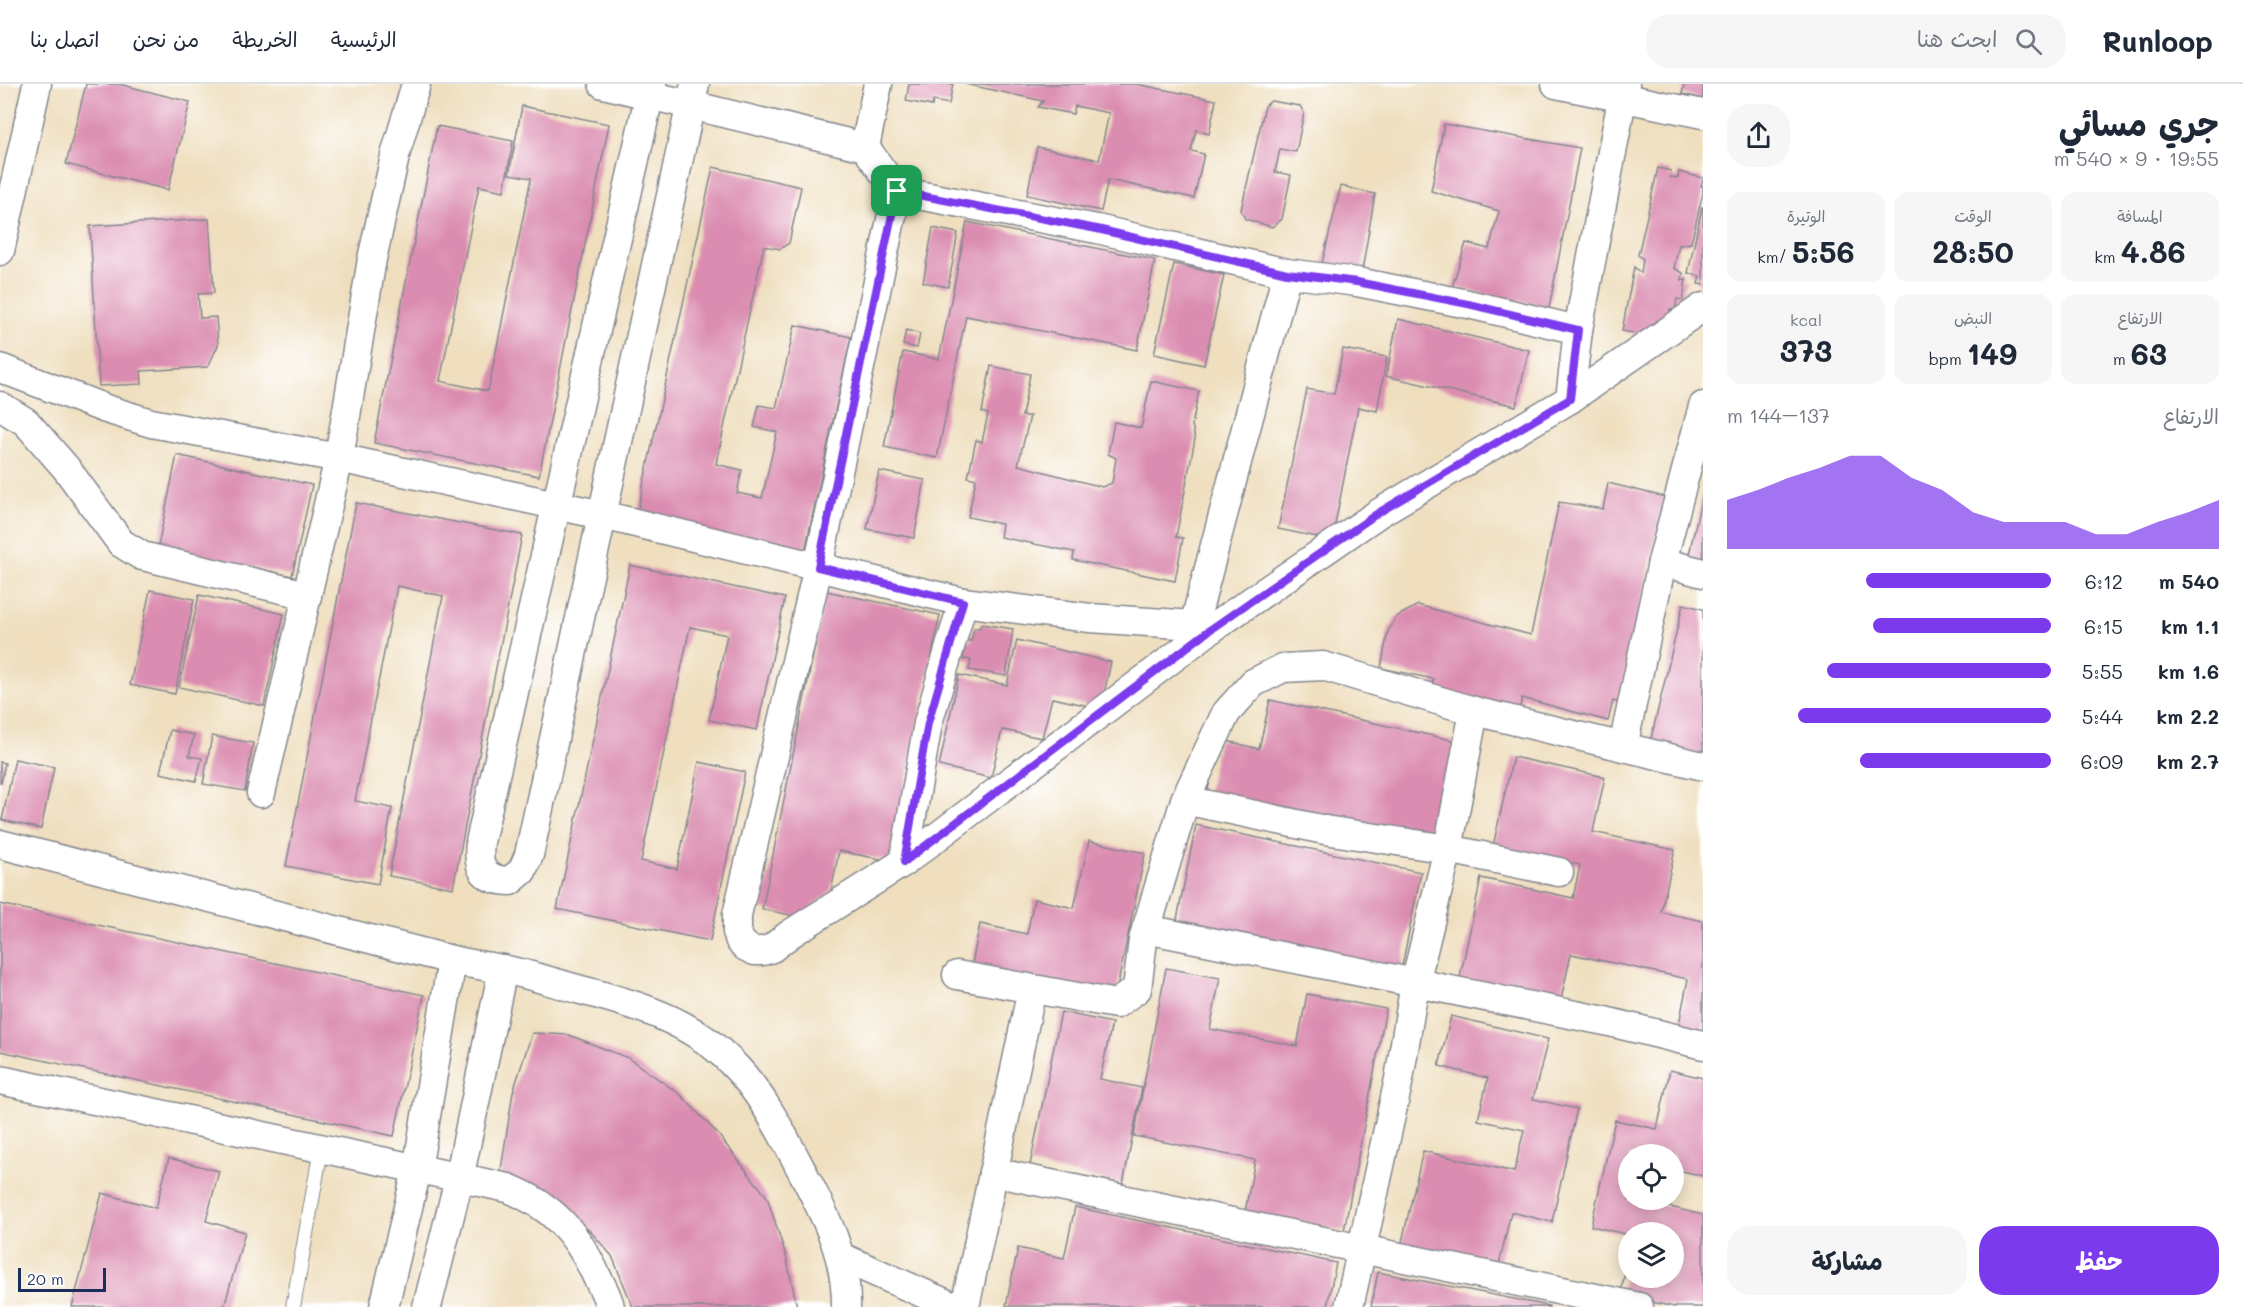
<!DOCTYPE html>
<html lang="ar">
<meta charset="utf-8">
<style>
body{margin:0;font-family:Mali,"Playpen Sans Arabic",sans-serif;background:#f6f6f7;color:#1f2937;direction:rtl;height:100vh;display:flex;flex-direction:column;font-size:22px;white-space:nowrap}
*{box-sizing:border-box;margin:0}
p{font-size:20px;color:#747a83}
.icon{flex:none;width:33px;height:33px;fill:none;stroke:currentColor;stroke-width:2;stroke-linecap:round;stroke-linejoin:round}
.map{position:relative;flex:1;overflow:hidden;direction:ltr}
.details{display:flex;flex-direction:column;background:#fff;width:540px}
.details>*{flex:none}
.controls{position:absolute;left:1618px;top:1060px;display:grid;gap:12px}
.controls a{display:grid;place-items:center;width:66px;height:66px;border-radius:50%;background:#fff;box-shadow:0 3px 15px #0003;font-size:30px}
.scale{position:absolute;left:18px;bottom:15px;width:88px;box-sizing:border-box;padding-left:6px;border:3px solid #1b2f5e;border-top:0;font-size:16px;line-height:21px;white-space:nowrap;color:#1b2f5e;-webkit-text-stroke:4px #fff;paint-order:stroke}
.pin{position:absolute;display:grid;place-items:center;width:51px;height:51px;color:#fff;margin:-26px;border-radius:12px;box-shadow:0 3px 9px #0006}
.round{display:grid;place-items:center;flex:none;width:63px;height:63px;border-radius:24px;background:#f6f6f7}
.summary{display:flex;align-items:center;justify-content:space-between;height:102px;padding:0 24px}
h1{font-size:33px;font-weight:700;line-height:45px}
.metrics{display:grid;grid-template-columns:repeat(3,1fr);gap:9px;height:102px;padding:6px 24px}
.metrics div{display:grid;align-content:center;border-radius:15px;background:#f6f6f7;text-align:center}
.metrics b{font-size:30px;font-weight:700}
.metrics small{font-size:16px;font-weight:400}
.metrics p{font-size:16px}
.chart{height:168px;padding:12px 24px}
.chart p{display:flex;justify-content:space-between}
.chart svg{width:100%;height:108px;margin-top:6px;fill:#7c3aed;opacity:.7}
.action{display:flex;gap:12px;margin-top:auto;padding:12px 24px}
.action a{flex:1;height:69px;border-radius:24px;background:#7c3aed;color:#fff;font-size:24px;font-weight:700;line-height:69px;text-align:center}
.action a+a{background:#f6f6f7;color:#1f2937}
ul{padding:0 24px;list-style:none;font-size:20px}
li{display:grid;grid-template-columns:96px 72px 1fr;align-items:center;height:45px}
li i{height:15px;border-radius:8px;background:#7c3aed}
header{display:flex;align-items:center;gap:36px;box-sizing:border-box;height:84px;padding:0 30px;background:#fff;border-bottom:2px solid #e0e1e3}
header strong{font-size:28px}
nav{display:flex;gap:33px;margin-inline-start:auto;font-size:21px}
.search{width:420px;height:54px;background:#f6f6f7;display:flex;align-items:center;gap:15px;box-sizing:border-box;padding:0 21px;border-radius:24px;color:#747a83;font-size:22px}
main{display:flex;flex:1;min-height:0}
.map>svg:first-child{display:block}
.building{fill:#db8db1}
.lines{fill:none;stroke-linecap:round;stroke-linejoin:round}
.service-casing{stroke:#85878e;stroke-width:16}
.minor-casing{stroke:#85878e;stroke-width:31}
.service{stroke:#fff;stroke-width:14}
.minor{stroke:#fff;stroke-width:28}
.route-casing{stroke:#fff;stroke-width:12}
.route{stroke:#7c3aed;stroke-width:8}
</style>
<header>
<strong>Runloop</strong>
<div class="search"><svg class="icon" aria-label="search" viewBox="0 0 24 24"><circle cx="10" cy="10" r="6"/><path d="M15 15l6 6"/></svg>ابحث هنا</div>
<nav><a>الرئيسية</a><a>الخريطة</a><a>من نحن</a><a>اتصل بنا</a></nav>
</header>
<main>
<section class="details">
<div class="summary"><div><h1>جري مسائي</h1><p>19:55 · 9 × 540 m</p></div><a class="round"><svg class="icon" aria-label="share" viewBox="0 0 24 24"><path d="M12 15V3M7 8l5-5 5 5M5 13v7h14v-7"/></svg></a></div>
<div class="metrics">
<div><p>المسافة</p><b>4.86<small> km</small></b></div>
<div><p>الوقت</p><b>28:50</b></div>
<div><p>الوتيرة</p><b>5:56<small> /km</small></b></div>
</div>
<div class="metrics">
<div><p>الارتفاع</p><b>63<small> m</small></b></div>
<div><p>النبض</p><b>149<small> bpm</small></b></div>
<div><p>kcal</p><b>373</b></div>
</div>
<div class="chart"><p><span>الارتفاع</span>137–144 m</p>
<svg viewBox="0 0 160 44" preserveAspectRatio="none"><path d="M0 44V24L10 20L20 15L30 11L40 6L50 6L60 15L70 20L80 29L90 33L100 33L110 33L120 38L130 38L140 33L150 29L160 24V44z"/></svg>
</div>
<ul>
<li><b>540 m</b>6:12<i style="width:57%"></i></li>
<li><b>1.1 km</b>6:15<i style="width:55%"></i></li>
<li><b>1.6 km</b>5:55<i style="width:69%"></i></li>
<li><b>2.2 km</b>5:44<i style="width:78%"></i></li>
<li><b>2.7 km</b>6:09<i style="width:59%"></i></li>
</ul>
<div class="action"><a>حفظ</a><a>مشاركة</a></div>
</section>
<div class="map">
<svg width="1703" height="1223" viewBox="0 0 1703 1223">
<rect width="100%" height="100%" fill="#fff"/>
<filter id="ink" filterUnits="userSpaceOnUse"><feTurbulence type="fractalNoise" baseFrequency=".0167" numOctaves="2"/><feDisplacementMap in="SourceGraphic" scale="12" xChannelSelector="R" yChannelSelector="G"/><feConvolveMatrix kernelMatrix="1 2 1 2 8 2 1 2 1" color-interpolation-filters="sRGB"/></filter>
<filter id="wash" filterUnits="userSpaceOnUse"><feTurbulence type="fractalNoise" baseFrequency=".008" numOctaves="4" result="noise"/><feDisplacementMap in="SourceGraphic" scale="24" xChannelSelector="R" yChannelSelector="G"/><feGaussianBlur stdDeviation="1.35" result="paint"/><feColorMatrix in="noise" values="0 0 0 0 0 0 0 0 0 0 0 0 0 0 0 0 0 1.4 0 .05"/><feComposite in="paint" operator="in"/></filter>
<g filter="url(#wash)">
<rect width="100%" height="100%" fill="#efdfbf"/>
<g id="blocks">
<!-- building -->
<g class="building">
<path d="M86 0H119L190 18 168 106 66 80Z"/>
<path d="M909 0H953L949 20 933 17 932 22 906 17Z"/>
<path d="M965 0H1136L1216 16 1209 50 1196 46 1191 67 1204 70 1194 114 1108 96 1101 127 1027 111 1037 63 1099 76 1109 29 1075 22 1073 30 1038 23 1043 17Z"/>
<path d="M1684 0H1703V15L1682 10Z"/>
<path d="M1271 17 1300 22 1304 29 1296 68 1280 65 1275 88 1291 91 1282 135 1272 143 1245 135 1241 126 1265 22Z"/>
<path d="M522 22 609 40 539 392 374 359 437 42 513 57 504 107 479 102 440 297 488 307 531 94 509 90Z"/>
<path d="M1444 40 1580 64 1549 224 1452 203 1466 159 1489 165 1499 127 1431 107Z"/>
<path d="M713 83 801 103 789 159 780 165 764 162 716 380 742 386 737 409 762 414 777 348 754 343 759 321 776 324 795 241 851 253 804 471 636 434Z"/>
<path d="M1658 84 1671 87 1670 93 1678 94 1679 88 1703 94 1701 102H1703V109L1691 159 1679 161 1674 184 1683 189 1682 196 1686 195 1683 216 1677 215 1675 226 1670 225 1669 233 1644 251 1622 247 1634 183 1641 189 1643 175 1638 171Z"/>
<path d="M1341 102 1375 110 1362 187 1322 179Z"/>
<path d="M1702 123H1703V201L1698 200 1700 192 1688 189Z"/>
<path d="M209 135 214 209 198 210 200 234 216 233 218 261 208 283 141 287 142 300 99 302 90 142Z"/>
<path d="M967 138 1155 176 1137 266 966 232 937 374 884 363 903 268 939 275Z"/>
<path d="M933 144 958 149 948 203 923 198Z"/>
<path d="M1174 180 1224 191 1204 281 1154 270Z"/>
<path d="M1398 235 1529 266 1516 322 1386 292Z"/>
<path d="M906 246 920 250 917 264 903 261Z"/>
<path d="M1343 265 1387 273 1377 327 1358 323 1332 456 1278 445 1307 305 1334 310Z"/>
<path d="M991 282 1030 290 1022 332H1030L1018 381 1102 403 1112 399 1116 374 1108 370 1114 338 1141 344 1151 297 1199 307 1192 341 1195 355 1176 453 1183 454 1175 497 1073 476 1074 468 1000 453 1002 440 968 433 976 395 968 393 976 356 982 358 988 330 982 328Z"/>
<path d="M177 371 312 401 292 492 158 462Z"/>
<path d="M879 387 925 396 914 454 867 445Z"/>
<path d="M1608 399 1665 413 1619 618 1613 617 1608 637 1522 614 1519 626 1430 604 1434 595 1381 584 1388 547 1396 533 1418 521 1531 551 1559 418 1603 425Z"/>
<path d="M1702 412H1703V478L1688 475Z"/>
<path d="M356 419 522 451 453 804 389 792 443 512 397 502 355 717 392 724 378 800 286 782Z"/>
<path d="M630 481 785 514 757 646 709 636 727 551 690 543 641 777 677 785 699 678 745 688 710 857 557 825Z"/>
<path d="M150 506 194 515 175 610 130 601Z"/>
<path d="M826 507 940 531 890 777 839 767 831 807 799 833 762 825Z"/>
<path d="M199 511 284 530 264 622 179 603Z"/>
<path d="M1683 520 1703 525V671L1650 659Z"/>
<path d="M981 540 1013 545 1006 592 969 586 971 576 963 575 966 556 971 557 974 544H980Z"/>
<path d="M1017 556 1111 578 1102 619 1094 623 1052 614 1042 654 1002 646 991 694 939 682 959 591 1007 601Z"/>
<path d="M1270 616 1461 658 1439 761 1207 710 1219 655 1259 665Z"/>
<path d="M170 646 194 651 189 672 202 674 196 697 160 689Z"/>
<path d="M212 652 253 659 245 707 203 700Z"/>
<path d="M1513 673 1605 693 1593 748 1675 766 1661 828 1703 837V955L1677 950 1688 895 1571 870 1560 920 1459 898 1481 794 1573 814 1580 781 1493 762Z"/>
<path d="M15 675 54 683 41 745 2 736Z"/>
<path d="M0 678 5 679 1 699H0Z"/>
<path d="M1196 741 1421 788 1401 887 1176 840Z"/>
<path d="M1089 757 1145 769 1115 914 971 884 980 840 1027 850 1034 815 1074 824Z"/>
<path d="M0 820 424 911 394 1052 0 967Z"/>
<path d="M1166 884 1220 894 1210 945 1297 962 1307 910 1386 925 1344 1147 1245 1128 1255 1076 1134 1052Z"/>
<path d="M1061 928 1112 939 1100 995 1142 1004 1123 1100 1030 1081Z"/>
<path d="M1451 932 1548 955 1533 1015 1577 1025 1552 1138 1511 1128 1498 1185 1401 1162 1423 1067 1514 1088 1524 1046 1478 1036 1488 994 1439 982Z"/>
<path d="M532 949 569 951 628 974 681 1011 717 1049 767 1113 786 1172 797 1223H633L612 1172 590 1147 571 1132 500 1092 513 1008Z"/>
<path d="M1670 986 1703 994V1092L1674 1085V1071H1629V1116H1642L1703 1131V1223H1674L1620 1211 1628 1175 1629 1194H1674V1149H1629V1151L1591 1142 1615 1036 1657 1045Z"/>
<path d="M169 1074 219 1087 206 1137 245 1148 224 1223H72L102 1109 156 1124Z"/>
<path d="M1075 1123 1336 1179 1327 1223 1006 1222 1018 1164 1064 1174Z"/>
<path d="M1378 1188 1549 1222V1223H1371Z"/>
</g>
</g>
</g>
<g filter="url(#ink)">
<use href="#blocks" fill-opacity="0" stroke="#85878e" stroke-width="1.5"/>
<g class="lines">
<defs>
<path id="service" d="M293 1223 321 1065"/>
<g id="minor">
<path d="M603 0 865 63 897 107 1097 145 1287 189 1357 198 1468 220 1578 246"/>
<path d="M652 0 480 758C477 784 482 796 510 797L522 787 529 771 695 0"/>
<path d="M1556 0 1703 30"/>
<path d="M865 63 878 0"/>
<path d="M897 107 818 483 737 831V848L740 857 746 863 754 867H763L772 864 790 850 904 778 1211 545 1379 429 1570 315 1703 223"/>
<path d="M0 167 37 0"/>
<path d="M0 284 106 325 151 339 339 374 602 431 963 518 1090 534 1194 541 1211 545"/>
<path d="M1570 315 1578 246 1625 0"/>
<path d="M0 322 26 338 66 384 121 459 142 472 307 511"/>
<path d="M1662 478 1703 489"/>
<path d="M1194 541 1287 189"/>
<path d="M1623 663 1662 478 1703 322"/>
<path d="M261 709 339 374 372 175 396 68 416 0"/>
<path d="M1185 716 1325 746 1448 765 1559 788"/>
<path d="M0 760 452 876C469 880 485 882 502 885 528 890 555 899 581 906 635 920 690 936 730 977 761 1007 782 1049 802 1087 825 1131 847 1172 846 1223"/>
<path d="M904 778 928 639 963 518"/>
<path d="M1146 845 1605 937 1703 961"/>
<path d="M957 891 1116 920 1137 905 1143 856 1185 716 1226 629 1253 599 1283 584 1323 582 1474 627 1703 682"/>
<path d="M0 996 508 1104C553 1122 577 1149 597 1193 602 1203 608 1212 610 1223"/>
<path d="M993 1088 1639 1223"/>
<path d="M841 1173 954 1223"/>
<path d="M384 1223 417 1086 452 876"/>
<path d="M427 1223 459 1095 503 885"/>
<path d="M965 1223 1032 905"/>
<path d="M1349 1223 1399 995 1415 899 1448 765 1474 627"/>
</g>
</defs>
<!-- service casing -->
<use href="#service" class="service-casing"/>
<!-- minor casing -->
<use href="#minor" class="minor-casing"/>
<!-- service -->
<use href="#service" class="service"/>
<!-- minor -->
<use href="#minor" class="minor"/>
</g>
</g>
<g class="lines" filter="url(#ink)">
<defs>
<path id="route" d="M897 107 1097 145 1287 189 1357 198 1468 220 1578 246 1570 315 1378 429 1267 506 1211 545 904 778 928 639 963 518 818 483Z"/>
</defs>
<!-- route casing -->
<use href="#route" class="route-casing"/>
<!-- route -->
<use href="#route" class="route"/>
</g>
</svg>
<div class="controls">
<a><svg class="icon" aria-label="locate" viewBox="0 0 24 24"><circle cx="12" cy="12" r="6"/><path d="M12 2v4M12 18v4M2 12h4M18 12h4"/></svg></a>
<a><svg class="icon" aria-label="layers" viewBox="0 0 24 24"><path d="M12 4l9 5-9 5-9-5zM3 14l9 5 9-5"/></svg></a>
</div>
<div class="scale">20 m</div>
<div class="pin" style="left:897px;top:107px;background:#1e9e55"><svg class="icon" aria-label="arrive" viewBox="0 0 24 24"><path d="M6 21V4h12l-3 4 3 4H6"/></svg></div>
</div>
</main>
